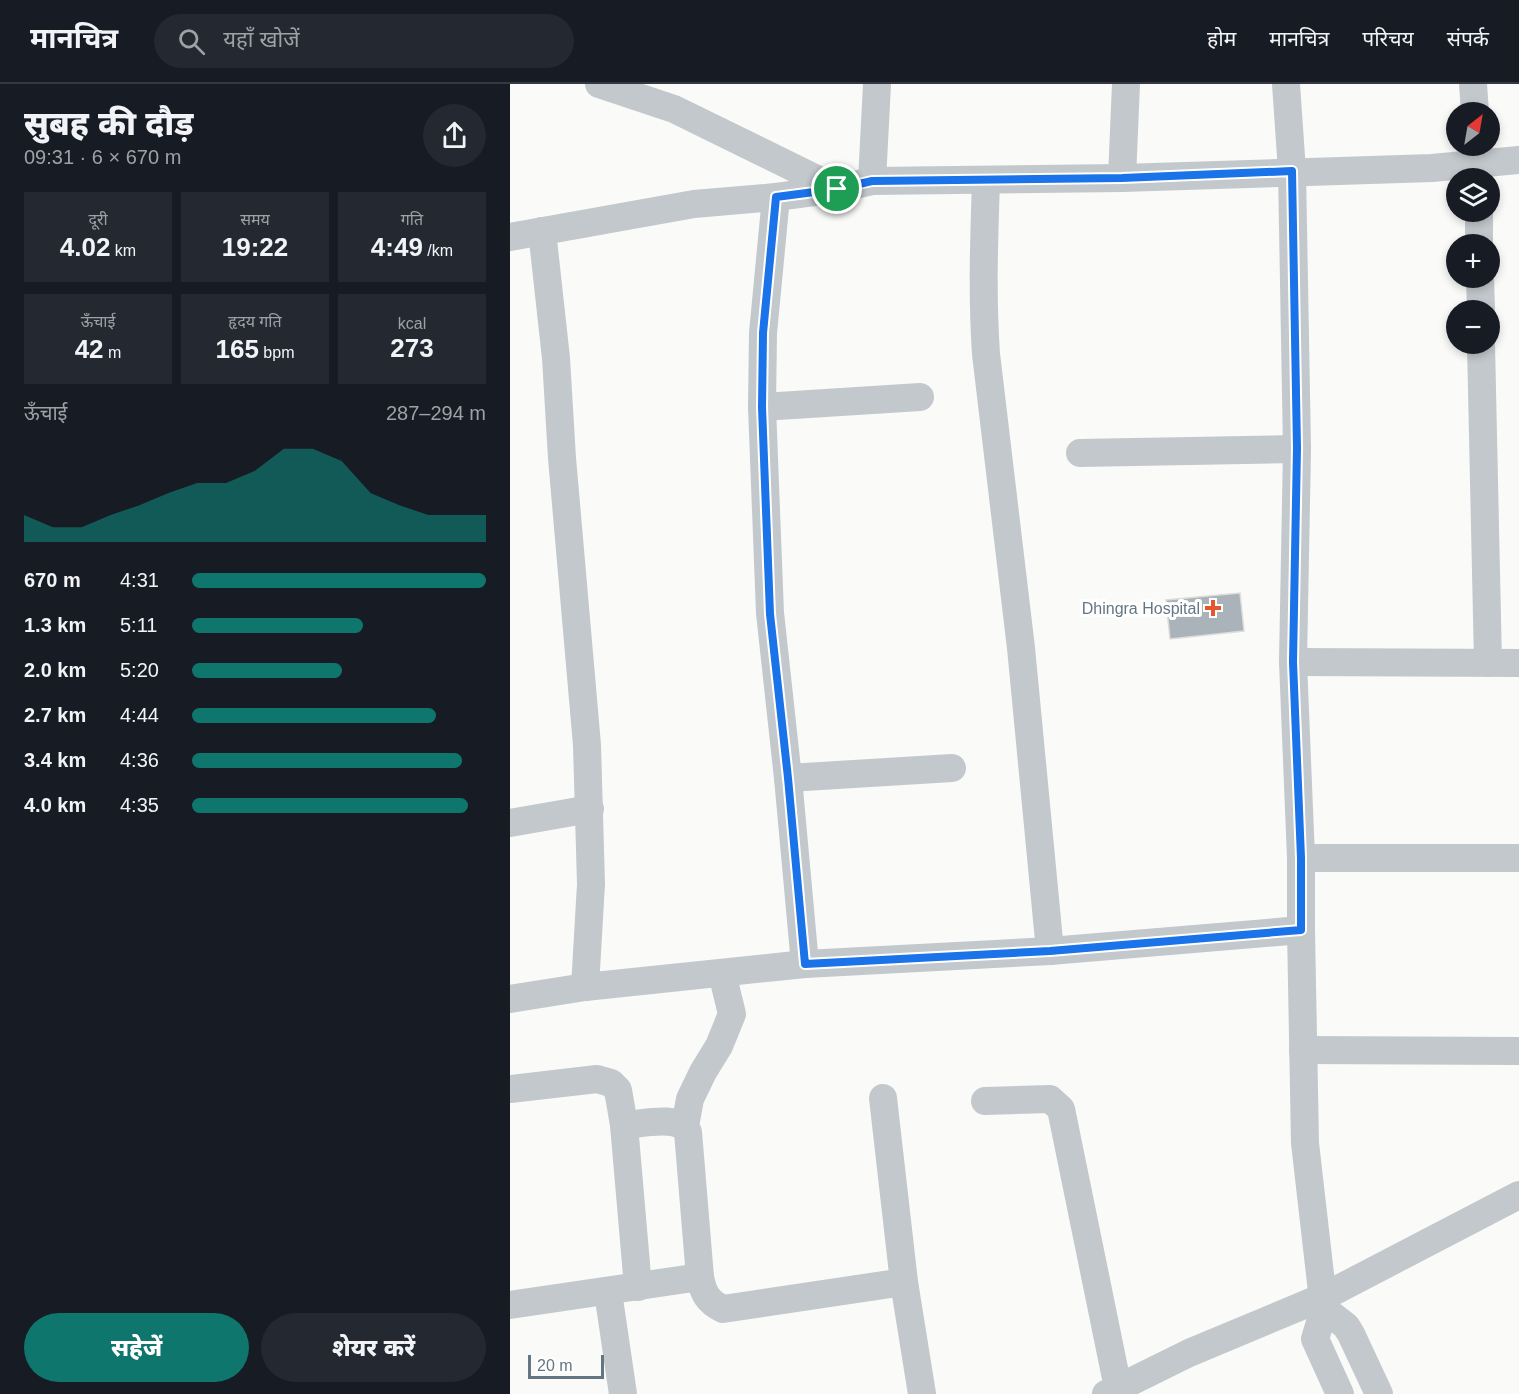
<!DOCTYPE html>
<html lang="hi">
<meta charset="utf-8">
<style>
body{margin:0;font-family:Arial,"Noto Sans Devanagari",sans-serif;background:#242831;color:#f1f3f6;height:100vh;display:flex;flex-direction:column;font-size:22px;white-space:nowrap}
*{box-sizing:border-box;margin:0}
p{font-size:20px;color:#9ea1a6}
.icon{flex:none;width:33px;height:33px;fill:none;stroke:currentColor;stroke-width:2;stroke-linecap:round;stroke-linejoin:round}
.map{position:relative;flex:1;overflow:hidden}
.side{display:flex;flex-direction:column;background:#171b24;width:510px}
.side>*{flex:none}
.needle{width:39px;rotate:31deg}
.buttons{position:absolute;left:936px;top:18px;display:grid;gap:12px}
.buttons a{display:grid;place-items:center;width:54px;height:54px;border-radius:50%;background:#171b24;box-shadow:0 3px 9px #0003;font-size:30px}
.scale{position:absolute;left:18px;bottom:15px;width:76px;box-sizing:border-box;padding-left:6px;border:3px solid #657683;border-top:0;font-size:16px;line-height:21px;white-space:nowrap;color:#657683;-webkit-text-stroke:4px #fff;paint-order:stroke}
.pin{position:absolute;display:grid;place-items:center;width:51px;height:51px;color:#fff;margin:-26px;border:3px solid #fff;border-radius:50%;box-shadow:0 2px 6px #0007}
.round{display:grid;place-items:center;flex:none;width:63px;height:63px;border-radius:32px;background:#242831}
.overview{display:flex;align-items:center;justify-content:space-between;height:102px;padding:0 24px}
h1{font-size:33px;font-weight:800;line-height:45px}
.metrics{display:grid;grid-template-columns:repeat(3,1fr);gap:9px;height:102px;padding:6px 24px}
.metrics div{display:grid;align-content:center;border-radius:0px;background:#242831;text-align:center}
.metrics b{font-size:26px;font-weight:800}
.metrics small{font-size:16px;font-weight:400}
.metrics p{font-size:16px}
.chart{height:168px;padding:12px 24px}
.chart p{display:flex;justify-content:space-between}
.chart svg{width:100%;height:108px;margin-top:6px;fill:#0f766e;opacity:.7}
.action{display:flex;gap:12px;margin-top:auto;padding:12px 24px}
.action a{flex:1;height:69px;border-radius:36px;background:#0f766e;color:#fff;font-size:24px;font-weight:800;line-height:69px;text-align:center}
.action a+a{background:#242831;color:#f1f3f6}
ul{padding:0 24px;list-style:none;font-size:20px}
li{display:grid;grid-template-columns:96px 72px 1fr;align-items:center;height:45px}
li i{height:15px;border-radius:8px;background:#0f766e}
header{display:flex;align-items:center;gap:36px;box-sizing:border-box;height:84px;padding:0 30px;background:#171b24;border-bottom:2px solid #363941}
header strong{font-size:28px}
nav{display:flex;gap:33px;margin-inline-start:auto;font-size:21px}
.search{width:420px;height:54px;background:#242831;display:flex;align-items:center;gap:15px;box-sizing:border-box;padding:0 21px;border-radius:33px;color:#9ea1a6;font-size:22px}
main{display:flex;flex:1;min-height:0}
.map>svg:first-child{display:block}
.building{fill:#aab3b9;stroke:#dcdcda;stroke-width:1.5}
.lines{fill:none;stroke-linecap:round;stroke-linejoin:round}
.minor{stroke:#c3c8cc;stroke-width:28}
.route-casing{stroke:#fff;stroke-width:12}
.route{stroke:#1a73e8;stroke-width:8}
.poi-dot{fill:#e4572e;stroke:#fff;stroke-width:2}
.labels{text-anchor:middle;stroke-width:6;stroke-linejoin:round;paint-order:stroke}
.poi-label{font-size:16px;fill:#657683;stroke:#fff;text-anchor:end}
</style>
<header>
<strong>मानचित्र</strong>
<div class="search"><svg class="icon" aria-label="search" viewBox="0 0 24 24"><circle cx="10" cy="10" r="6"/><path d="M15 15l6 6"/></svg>यहाँ खोजें</div>
<nav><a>होम</a><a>मानचित्र</a><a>परिचय</a><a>संपर्क</a></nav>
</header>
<main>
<section class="side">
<div class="overview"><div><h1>सुबह की दौड़</h1><p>09:31 · 6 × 670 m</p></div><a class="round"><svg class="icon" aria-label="share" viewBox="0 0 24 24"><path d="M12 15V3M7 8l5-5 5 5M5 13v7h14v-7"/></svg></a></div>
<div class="metrics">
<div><p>दूरी</p><b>4.02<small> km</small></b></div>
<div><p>समय</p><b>19:22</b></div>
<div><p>गति</p><b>4:49<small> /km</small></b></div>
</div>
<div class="metrics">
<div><p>ऊँचाई</p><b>42<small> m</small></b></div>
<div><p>हृदय गति</p><b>165<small> bpm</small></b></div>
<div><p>kcal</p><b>273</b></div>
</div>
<div class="chart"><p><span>ऊँचाई</span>287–294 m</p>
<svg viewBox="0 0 160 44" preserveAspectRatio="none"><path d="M0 44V33L10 38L20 38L30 33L40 29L50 24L60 20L70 20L80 15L90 6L100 6L110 11L120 24L130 29L140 33L150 33L160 33V44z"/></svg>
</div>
<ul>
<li><b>670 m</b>4:31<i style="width:100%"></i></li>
<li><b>1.3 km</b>5:11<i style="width:58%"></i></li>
<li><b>2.0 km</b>5:20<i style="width:51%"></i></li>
<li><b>2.7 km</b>4:44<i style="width:83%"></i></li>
<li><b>3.4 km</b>4:36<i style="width:92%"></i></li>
<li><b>4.0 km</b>4:35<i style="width:94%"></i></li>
</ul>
<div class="action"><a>सहेजें</a><a>शेयर करें</a></div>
</section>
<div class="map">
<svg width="1009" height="1310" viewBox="0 0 1009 1310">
<rect width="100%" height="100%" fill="#fafaf8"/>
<!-- building -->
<path class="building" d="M730 509 734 547 660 555 656 516Z"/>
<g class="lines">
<!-- minor -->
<g class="minor">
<path d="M89 0 164 25 327 105"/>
<path d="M776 0 782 87 787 365 783 578 791 774V846L795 1059 814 1225 805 1255 830 1310"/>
<path d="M963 0 965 28"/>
<path d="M612 94 616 0"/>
<path d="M362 97 367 0"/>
<path d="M476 97C474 155 472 212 476 270L511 564 540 867"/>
<path d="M266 113 253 249 252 323 260 529 278 694 295 880"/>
<path d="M969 128V160"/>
<path d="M32 147 46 274 52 374 77 661 81 800 75 903"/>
<path d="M0 153 184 120 266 113 327 105 362 97 612 94 922 84 1009 76"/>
<path d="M970 194 971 226"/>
<path d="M971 260 978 579"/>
<path d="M252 323 410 313"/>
<path d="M570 369 787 365"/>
<path d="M783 578 1009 579"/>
<path d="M278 694 442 684"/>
<path d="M0 739 80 725"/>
<path d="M791 774H1009"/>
<path d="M0 915 75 903 295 880 540 867 791 846"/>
<path d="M793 966 1009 967"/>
<path d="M0 1005 87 995 101 999 108 1006 114 1041 128 1203"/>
<path d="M373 1014 394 1198 412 1310"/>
<path d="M475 1017 540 1015 551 1025 608 1304"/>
<path d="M114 1041C132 1040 168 1030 178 1048L190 1193C193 1209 198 1218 213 1225L394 1198"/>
<path d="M175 1042 180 1015 193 988 209 962 222 930 212 889"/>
<path d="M98 1208 113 1310"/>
<path d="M0 1221 190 1193"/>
<path d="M814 1225 836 1242 841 1250 869 1310"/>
<path d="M596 1310 679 1269 813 1213 1009 1111"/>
</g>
</g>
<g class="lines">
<defs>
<path id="route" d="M782 87 787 364 783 578 791 774V846L540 867 295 880 278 694 260 530 252 323 253 249 266 113 327 105 362 97 612 94Z"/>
</defs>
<!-- route casing -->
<use href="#route" class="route-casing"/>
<!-- route -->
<use href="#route" class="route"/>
</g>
<!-- markers -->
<path class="poi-dot" d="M700 515h6v6h6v6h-6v6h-6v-6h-6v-6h6z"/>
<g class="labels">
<!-- poi labels -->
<g class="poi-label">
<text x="690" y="530">Dhingra Hospital</text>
</g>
</g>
</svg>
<div class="buttons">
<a><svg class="needle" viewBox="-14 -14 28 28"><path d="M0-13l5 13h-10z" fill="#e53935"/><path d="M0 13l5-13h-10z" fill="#9ea1a6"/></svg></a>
<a><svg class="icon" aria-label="layers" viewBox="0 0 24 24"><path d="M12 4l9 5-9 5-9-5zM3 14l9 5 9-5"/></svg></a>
<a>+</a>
<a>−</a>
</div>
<div class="scale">20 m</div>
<div class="pin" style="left:327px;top:105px;background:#1e9e55"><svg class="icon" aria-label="arrive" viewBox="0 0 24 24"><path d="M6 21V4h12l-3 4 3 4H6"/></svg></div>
</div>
</main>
